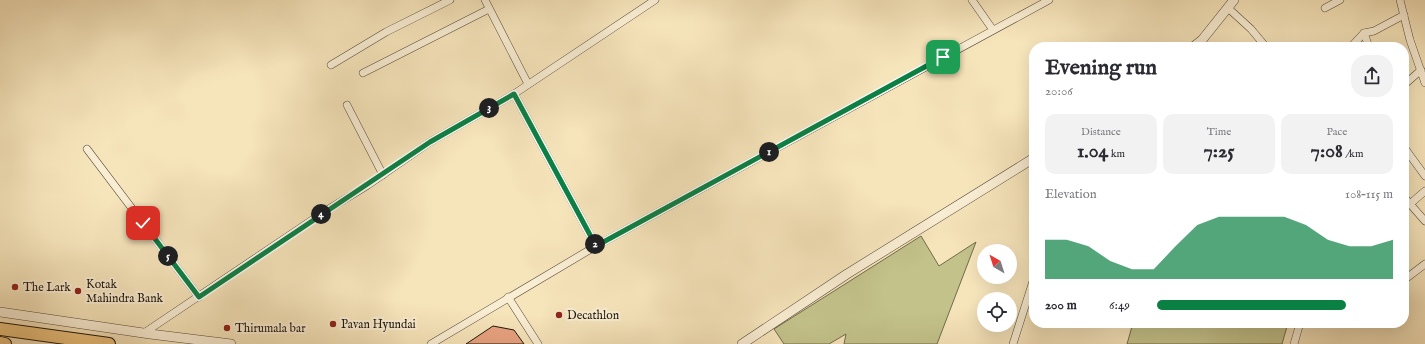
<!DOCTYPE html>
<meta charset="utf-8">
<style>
body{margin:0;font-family:"IM FELL English",serif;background:#f2f2f3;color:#2b2b33;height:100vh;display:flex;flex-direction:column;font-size:15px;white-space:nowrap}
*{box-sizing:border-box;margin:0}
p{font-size:13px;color:#7c7c81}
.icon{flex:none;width:22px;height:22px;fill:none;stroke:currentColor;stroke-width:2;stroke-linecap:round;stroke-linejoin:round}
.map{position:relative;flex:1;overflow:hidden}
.side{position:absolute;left:1029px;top:42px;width:380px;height:286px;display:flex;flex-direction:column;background:#fff;border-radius:16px;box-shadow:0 4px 16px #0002}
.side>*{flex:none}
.needle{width:26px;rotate:321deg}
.controls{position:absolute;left:977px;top:244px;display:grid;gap:8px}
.controls a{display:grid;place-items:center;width:40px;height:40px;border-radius:50%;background:#fff;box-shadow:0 4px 16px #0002;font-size:20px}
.pin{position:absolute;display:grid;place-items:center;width:34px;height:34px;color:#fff;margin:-17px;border-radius:8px;box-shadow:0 2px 6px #0006}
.km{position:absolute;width:20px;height:20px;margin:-10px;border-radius:50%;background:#222;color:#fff;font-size:11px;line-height:20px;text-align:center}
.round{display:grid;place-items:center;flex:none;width:42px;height:42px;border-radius:16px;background:#f2f2f3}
.summary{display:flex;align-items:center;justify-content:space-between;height:68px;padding:0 16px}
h1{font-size:22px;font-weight:700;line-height:30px}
.metrics{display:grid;grid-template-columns:repeat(3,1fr);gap:6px;height:68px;padding:4px 16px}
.metrics div{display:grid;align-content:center;border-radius:10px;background:#f2f2f3;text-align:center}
.metrics b{font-size:20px;font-weight:700}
.metrics small{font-size:11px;font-weight:400}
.metrics p{font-size:11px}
.chart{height:112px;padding:8px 16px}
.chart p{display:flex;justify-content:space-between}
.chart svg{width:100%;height:72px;margin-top:4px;fill:#0b8043;opacity:.7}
ul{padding:0 16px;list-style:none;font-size:13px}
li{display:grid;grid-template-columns:64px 48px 1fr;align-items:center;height:30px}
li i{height:10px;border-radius:5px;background:#0b8043}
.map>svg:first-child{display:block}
.green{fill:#c3c28b;stroke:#716c4b}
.building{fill:#e8a381;stroke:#1f160b}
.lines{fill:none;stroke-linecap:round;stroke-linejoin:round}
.minor-casing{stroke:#554a37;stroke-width:8}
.tertiary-casing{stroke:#554a37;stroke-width:10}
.trunk-casing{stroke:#1f160b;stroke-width:14}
.minor{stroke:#f9edd3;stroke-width:7}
.tertiary{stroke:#f9edd3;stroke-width:9}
.trunk{stroke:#ebc27e;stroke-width:12}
.route-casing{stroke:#fff;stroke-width:8}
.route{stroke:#0b8043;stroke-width:5}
.poi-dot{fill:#8f2418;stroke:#f9edd3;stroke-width:1.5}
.labels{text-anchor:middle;stroke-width:4;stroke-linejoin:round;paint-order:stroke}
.poi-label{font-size:12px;fill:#1f160b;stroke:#f9edd3;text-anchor:start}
</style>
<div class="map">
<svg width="1425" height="344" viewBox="0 0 1425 344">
<rect width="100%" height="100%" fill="#f6e4bb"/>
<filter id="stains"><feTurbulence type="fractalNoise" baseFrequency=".005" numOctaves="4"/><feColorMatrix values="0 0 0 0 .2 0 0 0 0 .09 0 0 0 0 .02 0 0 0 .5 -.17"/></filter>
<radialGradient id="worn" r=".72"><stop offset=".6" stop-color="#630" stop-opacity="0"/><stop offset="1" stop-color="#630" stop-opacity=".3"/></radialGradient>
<!-- green -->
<g class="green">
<path d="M921 236 939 266 976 242 937 344H844L846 334 829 344H784L774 329Z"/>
<path d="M1133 323H1288L1282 344H1127Z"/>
</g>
<!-- building -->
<path class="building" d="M493 326 514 330 524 344H466Z"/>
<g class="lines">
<defs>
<g id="minor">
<path d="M485 0 528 84"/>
<path d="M972 0 993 30"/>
<path d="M1400 0 1410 40 1425 83"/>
<path d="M1228 8 1251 29 1266 47"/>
<path d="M1325 8 1340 0"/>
<path d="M1364 33 1369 47"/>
<path d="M1351 47 1364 33 1374 31 1404 15"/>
<path d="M331 65 386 32 450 0"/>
<path d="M363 73 489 9"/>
<path d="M1404 85 1421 70"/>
<path d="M514 94 596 246"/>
<path d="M347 105 383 175"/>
<path d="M1404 147 1425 176"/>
<path d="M87 149 199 297"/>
<path d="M1404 197 1425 221"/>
<path d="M1410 204 1425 191"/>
<path d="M1404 280 1425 264"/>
<path d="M508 297 538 344"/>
<path d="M144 333 324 212 368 185 430 142 514 94 655 0"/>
<path d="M431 344 596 246 1049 0"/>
<path d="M1013 344 1034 278"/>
<path d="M1294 344 1300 323"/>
</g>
<g id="tertiary">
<path d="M1193 47 1202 40 1234 0"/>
<path d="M0 312 150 334 231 344"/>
<path d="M742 344 847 274 1034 158"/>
</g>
<g id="trunk">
<path d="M0 329 109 344"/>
<path d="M0 343 5 344"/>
</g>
</defs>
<!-- minor casing -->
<use href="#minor" class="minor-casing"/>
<!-- tertiary casing -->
<use href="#tertiary" class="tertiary-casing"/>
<!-- trunk casing -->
<use href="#trunk" class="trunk-casing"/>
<!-- minor -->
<use href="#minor" class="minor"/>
<!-- tertiary -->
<use href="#tertiary" class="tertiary"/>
<!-- trunk -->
<use href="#trunk" class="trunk"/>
</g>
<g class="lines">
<defs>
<path id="route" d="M143 223 199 297 430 142 514 94 596 246 943 57"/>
</defs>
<!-- route casing -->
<use href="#route" class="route-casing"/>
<!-- route -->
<use href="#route" class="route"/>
</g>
<!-- markers -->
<g class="poi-dot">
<circle cx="15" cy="287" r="4"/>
<circle cx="78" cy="291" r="4"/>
<circle cx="559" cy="315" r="4"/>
<circle cx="333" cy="324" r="4"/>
<circle cx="227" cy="328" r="4"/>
</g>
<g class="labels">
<!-- poi labels -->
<g class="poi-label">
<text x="86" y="288">Kotak<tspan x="86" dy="14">Mahindra Bank</tspan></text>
<text x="23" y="291">The Lark</text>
<text x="567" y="319">Decathlon</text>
<text x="341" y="328">Pavan Hyundai</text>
<text x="235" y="332">Thirumala bar</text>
</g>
</g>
<rect width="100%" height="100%" filter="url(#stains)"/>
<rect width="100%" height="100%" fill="url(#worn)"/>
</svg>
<div class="controls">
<a><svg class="needle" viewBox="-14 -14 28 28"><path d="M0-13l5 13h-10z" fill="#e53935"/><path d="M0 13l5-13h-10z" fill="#7c7c81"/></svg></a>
<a><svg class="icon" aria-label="locate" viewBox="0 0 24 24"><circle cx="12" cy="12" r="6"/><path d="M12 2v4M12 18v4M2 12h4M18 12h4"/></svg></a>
</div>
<div class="pin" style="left:943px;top:57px;background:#1e9e55"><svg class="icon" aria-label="arrive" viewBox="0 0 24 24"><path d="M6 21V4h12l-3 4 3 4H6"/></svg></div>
<div class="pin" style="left:143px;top:223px;background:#d93025"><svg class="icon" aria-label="check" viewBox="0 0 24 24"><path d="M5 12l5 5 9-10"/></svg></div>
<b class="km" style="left:769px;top:152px">1</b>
<b class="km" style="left:595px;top:244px">2</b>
<b class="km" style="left:489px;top:108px">3</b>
<b class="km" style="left:321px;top:214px">4</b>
<b class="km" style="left:168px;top:256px">5</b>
<section class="side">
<div class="summary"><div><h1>Evening run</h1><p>20:06</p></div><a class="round"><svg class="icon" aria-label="share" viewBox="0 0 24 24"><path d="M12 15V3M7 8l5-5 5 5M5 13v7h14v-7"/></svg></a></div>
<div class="metrics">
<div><p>Distance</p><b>1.04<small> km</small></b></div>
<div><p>Time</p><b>7:25</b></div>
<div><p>Pace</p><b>7:08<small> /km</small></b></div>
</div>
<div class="chart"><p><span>Elevation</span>108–115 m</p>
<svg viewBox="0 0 160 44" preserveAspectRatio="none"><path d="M0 44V20L10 20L20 24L30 33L40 38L50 38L60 24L70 11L80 6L90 6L100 6L110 6L120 11L130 20L140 24L150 24L160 20V44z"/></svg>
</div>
<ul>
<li><b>200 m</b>6:49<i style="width:80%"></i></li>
</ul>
</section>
</div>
